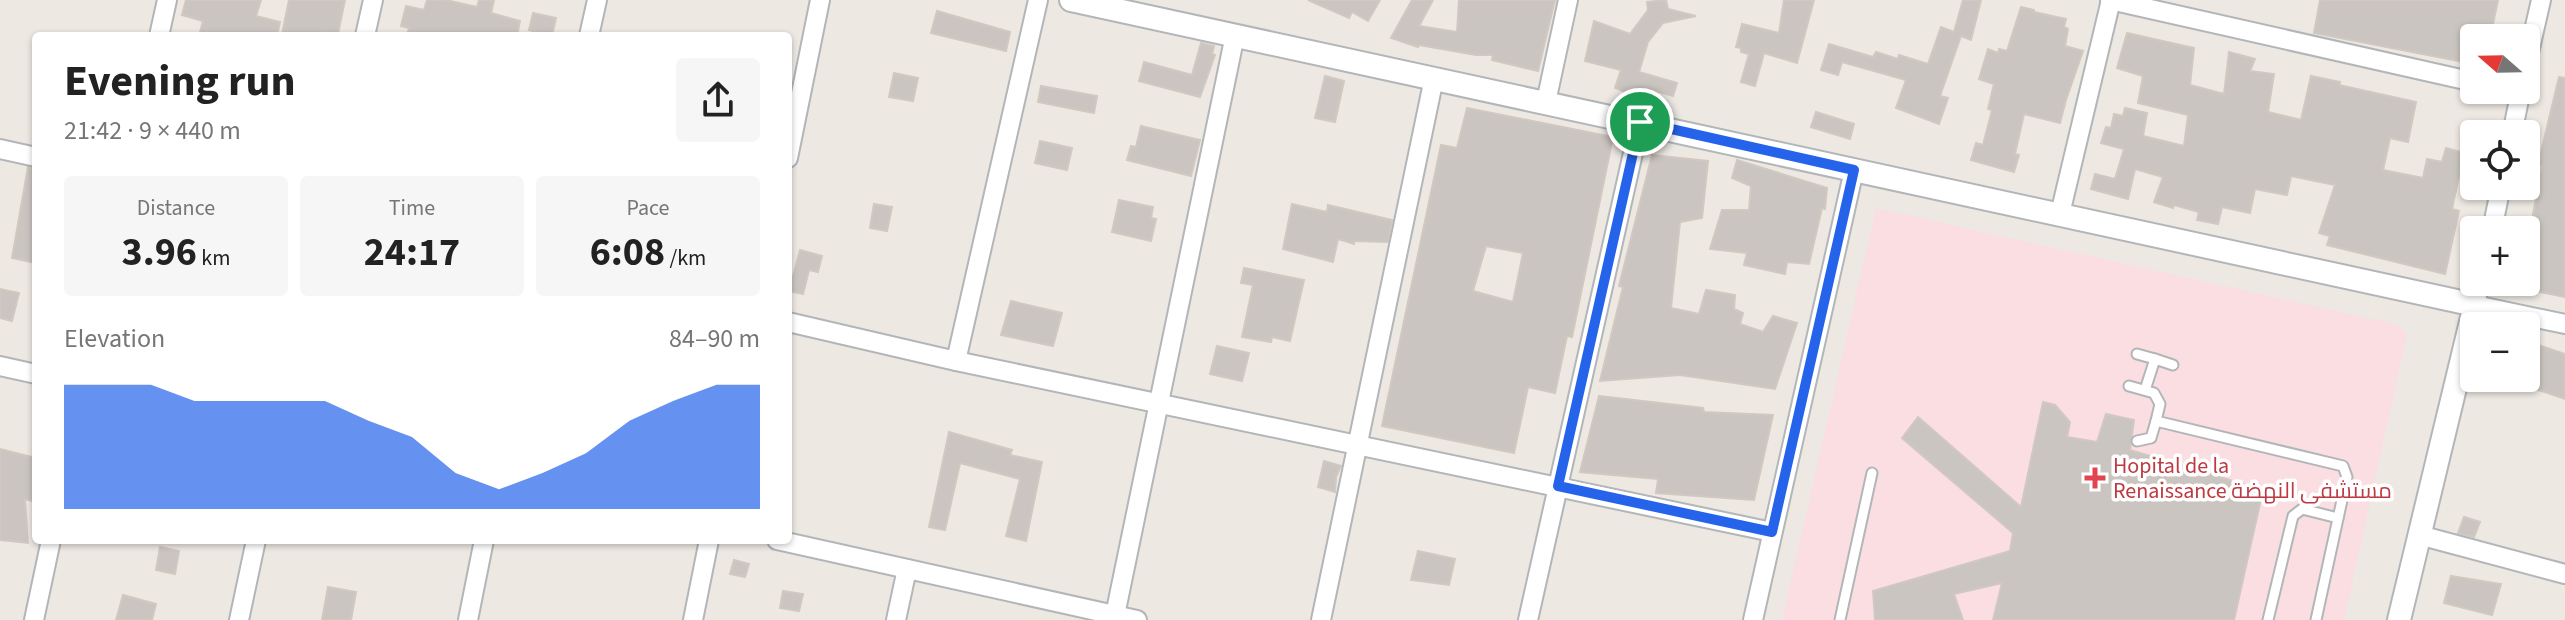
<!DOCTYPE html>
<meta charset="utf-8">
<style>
body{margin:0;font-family:"Source Sans 3",Cairo,sans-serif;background:#f6f6f6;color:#222;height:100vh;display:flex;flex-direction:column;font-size:30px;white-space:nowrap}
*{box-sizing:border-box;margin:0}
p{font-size:26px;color:#767676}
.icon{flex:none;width:44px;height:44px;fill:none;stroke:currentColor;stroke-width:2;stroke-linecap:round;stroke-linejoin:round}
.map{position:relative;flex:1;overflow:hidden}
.drawer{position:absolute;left:32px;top:32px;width:760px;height:512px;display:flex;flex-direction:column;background:#fff;border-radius:8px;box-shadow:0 2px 6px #0004}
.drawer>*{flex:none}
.needle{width:52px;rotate:290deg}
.controls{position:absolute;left:2460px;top:24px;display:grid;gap:16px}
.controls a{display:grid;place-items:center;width:80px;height:80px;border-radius:8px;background:#fff;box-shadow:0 2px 6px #0004;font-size:40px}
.pin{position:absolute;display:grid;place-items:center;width:68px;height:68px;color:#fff;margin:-34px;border:4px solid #fff;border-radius:50%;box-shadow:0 2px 8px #0007}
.round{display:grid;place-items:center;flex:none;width:84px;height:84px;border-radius:8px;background:#f6f6f6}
.head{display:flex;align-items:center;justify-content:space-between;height:136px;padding:0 32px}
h1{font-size:44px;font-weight:700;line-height:60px}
.metrics{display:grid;grid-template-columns:repeat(3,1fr);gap:12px;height:136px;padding:8px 32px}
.metrics div{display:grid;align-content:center;border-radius:8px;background:#f6f6f6;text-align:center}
.metrics b{font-size:40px;font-weight:700}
.metrics small{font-size:22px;font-weight:400}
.metrics p{font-size:22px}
.chart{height:224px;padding:16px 32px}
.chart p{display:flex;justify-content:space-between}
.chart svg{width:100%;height:144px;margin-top:8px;fill:#2563eb;opacity:.7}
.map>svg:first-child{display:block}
.medical{fill:#fadee2}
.building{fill:#cac5c1;stroke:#d1c8c0;stroke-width:2;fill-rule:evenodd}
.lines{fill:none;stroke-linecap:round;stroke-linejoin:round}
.service-casing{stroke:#b3b6b9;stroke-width:13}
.minor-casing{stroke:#b3b6b9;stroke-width:22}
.tertiary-casing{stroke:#b3b6b9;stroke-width:26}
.service{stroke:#fff;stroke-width:9}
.minor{stroke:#fff;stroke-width:18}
.tertiary{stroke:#fff;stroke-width:22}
.route-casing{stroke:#fff;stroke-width:16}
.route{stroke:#2563eb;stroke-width:10}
.health-dot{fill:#e0444e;stroke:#fff;stroke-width:3}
.labels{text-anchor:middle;stroke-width:7;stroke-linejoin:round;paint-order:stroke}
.health-label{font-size:22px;fill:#be3a42;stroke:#fff;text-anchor:start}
</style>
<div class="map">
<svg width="2565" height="620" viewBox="0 0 2565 620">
<rect width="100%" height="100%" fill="#ede8e2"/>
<!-- medical -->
<path class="medical" d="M1876 208 2398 325 2407 335 2344 620H1782Z"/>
<!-- building -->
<g class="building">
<path d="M186 0H261L256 16 280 22 277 36H199L203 21 182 15Z"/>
<path d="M289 0H345L338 34 322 32 321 36 282 34Z"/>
<path d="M427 0H446L477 7 479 0H494L491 13 520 21 517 36H407L409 28 401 26 406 6 424 10Z"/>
<path d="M1308 0H1380L1368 21 1352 12 1349 18Z"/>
<path d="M1412 0H1433L1419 26 1457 32 1459 0H1555L1538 71 1492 60 1493 55H1476L1419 45 1418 47 1391 38Z"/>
<path d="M1666 0 1668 9 1696 16 1663 23 1648 42 1639 72 1677 83 1673 96 1652 90 1651 94 1629 88 1628 93 1615 88 1621 70 1585 61 1594 21 1630 34 1648 10 1647 2Z"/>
<path d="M1784 0H1814L1797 63 1764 53 1755 86 1741 82 1749 54 1741 52V48L1736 47 1742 24 1779 33Z"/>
<path d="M1963 0H1981L1971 40 1961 36 1940 96 1948 98 1939 124 1896 108 1906 80 1842 62 1838 75 1821 70 1829 44 1873 57 1876 52 1898 59 1899 55 1928 64 1941 27 1954 32Z"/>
<path d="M2320 0H2498L2490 38H2474V64L2314 33Z"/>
<path d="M2021 7 2034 10V12L2066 19 2064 27 2068 29 2065 46 2083 51 2066 100 2060 123 2024 114 2015 154 2019 155 2014 172 1971 160 1976 143 1983 145 1992 110 1988 109 1994 84 1979 79 1988 49 1998 53 1999 49 2007 51Z"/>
<path d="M937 11 1010 32 1006 51 931 33Z"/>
<path d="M533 13 556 18 552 36 529 30Z"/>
<path d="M2127 33 2194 48 2190 85 2224 94 2229 52 2255 59 2250 71 2274 74 2268 112 2301 120 2311 76 2340 82 2339 85 2416 102 2408 142 2390 138 2383 170 2423 178 2427 159 2442 162 2446 148 2464 153 2452 209 2459 211 2445 274 2327 245 2330 236 2319 233 2335 185 2291 176 2287 195 2255 189 2250 213 2222 207 2218 224 2197 220 2199 212 2174 205 2173 208 2154 202 2163 177 2135 169 2128 199 2091 189 2095 174 2115 179 2124 149 2101 143 2106 127 2111 128 2114 114 2123 116 2125 108 2147 113 2143 136 2184 146 2188 115 2138 103 2143 76 2117 68Z"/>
<path d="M1201 43 1214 46 1212 54 1215 55 1200 97 1139 81 1144 62 1192 75Z"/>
<path d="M894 73 918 78 913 101 889 97Z"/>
<path d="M1325 76 1344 81 1335 122 1315 118Z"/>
<path d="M2559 77 2565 78V297L2526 289V252L2542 166 2538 165Z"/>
<path d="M1041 86 1097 96 1094 113 1038 102Z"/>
<path d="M1467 108 1613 137 1572 337 1567 336 1555 393 1528 387 1514 453 1382 426 1441 145 1457 148ZM1486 246 1523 253 1513 302 1473 291Z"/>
<path d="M1816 112 1854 124 1850 139 1811 127Z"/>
<path d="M1141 126 1200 140 1191 176 1127 160 1131 146 1136 147Z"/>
<path d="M1040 141 1072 148 1067 170 1035 163Z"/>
<path d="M1652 155 1708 161 1702 218 1680 222 1671 308 1699 314 1706 290 1735 295 1734 309 1743 313 1740 324 1763 332 1773 316 1797 323 1775 389 1680 375 1600 381 1623 287 1619 286Z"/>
<path d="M1737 160 1827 188 1825 209 1822 208 1809 264 1787 262 1785 274 1744 265 1747 253 1710 249 1722 210H1749L1751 186 1732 178Z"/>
<path d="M28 167 36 169V263L12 258Z"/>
<path d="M1119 200 1153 207 1151 218 1156 219 1151 241 1112 232Z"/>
<path d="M874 204 892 207 887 231 870 228Z"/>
<path d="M1292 204 1327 212 1328 205 1392 220 1388 242 1354 241V244L1338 239 1333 262 1283 249Z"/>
<path d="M800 250 822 256 818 272 809 270 803 294 789 291Z"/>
<path d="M1244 268 1304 280 1290 341 1272 337 1271 342 1242 337 1253 285 1241 283Z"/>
<path d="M0 289 19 293 12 321 0 318Z"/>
<path d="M1011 301 1062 313 1053 346 1001 335Z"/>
<path d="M2535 344 2565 354V399L2521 384 2523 378H2526V369Z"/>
<path d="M1217 346 1249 353 1242 381 1210 374Z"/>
<path d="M1599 396 1703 408 1704 412 1773 415 1754 500 1656 493 1658 479 1580 472Z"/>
<path d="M2043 402 2055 405 2070 422 2067 437 2097 442 2106 414 2134 420 2130 450 2263 490 2234 620H1993L2002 583 1954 594 1963 620H1875L1873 591 2010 551 2013 533 1902 438 1918 417 2021 507Z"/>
<path d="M949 432 1012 450 1010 455 1042 462 1026 541 1006 536 1020 479 960 463 945 530 929 527Z"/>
<path d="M0 449 36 458V502L25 499 28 543 0 540Z"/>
<path d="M1324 461 1341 466 1336 477 1335 492 1318 487Z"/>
<path d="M2464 517 2480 522 2474 537 2458 533Z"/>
<path d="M160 547 179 551 175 574 156 570Z"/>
<path d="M1418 551 1455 559 1449 585 1411 580Z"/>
<path d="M734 560 749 564 745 577 730 574Z"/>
<path d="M2451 576 2501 584 2492 615 2444 603Z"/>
<path d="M328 587 356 592 351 620H322Z"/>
<path d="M783 591 803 594 799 611 780 608Z"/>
<path d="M123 595 156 604 152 620H116Z"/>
</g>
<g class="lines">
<defs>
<g id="service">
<path d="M2137 354 2155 359 2145 390"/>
<path d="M2155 359 2173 365"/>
<path d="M2129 386 2154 393 2160 404 2156 421 2343 466 2347 477 2316 620"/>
<path d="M2137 441 2151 438 2156 421"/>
<path d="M1840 620 1872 473"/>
<path d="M2268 620 2293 516 2302 509 2338 518"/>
</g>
<g id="minor">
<path d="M2110 0 2474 82"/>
<path d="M159 36 167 0"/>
<path d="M365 36 373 0"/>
<path d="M589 36 597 0"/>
<path d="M2526 66 2541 0"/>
<path d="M1546 102 1568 0"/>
<path d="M2512 134 2521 90"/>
<path d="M0 149 36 157"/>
<path d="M788 158 820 0"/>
<path d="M2060 214 2111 0"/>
<path d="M2492 230 2501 186"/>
<path d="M2480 282 2475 305 2565 324"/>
<path d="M788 322 956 361 1772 532"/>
<path d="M956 361 1038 0"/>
<path d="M0 366 36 374"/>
<path d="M2419 535 2565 574"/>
<path d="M777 540 1137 620"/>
<path d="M34 620 51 540"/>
<path d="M239 620 256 540"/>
<path d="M468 620 484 540"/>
<path d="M693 620 709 540"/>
<path d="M896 620 907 569"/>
<path d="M1114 620 1235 35"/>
<path d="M1321 620 1434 78"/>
<path d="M1528 620 1640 122"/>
<path d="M1753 620 1854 170"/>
</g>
<path id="tertiary" d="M1071 0 2475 305 2399 620"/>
</defs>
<!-- service casing -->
<use href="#service" class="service-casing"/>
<!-- minor casing -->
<use href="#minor" class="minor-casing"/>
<!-- tertiary casing -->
<use href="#tertiary" class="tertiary-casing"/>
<!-- service -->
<use href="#service" class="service"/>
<!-- minor -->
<use href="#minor" class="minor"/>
<!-- tertiary -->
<use href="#tertiary" class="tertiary"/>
</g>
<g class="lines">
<defs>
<path id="route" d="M1640 122 1854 170 1772 532 1558 486Z"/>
</defs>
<!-- route casing -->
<use href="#route" class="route-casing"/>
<!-- route -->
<use href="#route" class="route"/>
</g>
<!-- markers -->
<path class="health-dot" d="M2091 466h8v8h8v8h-8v8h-8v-8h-8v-8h8z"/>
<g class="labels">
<!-- health labels -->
<g class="health-label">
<text x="2113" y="473">Hopital de la<tspan x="2113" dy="25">Renaissance مستشفى النهضة</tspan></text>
</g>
</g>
</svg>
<div class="controls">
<a><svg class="needle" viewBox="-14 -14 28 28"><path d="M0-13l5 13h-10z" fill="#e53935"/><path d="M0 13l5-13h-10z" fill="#767676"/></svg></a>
<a><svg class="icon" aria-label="locate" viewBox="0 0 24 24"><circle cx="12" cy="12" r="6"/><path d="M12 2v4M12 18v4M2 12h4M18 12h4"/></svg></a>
<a>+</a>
<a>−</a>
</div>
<div class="pin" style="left:1640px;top:122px;background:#1e9e55"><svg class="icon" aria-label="arrive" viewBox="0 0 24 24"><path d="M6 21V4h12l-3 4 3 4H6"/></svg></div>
<section class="drawer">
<div class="head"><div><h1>Evening run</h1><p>21:42 · 9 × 440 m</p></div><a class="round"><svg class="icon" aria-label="share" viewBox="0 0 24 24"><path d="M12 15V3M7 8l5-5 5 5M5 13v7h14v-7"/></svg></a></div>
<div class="metrics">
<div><p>Distance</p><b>3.96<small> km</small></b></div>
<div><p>Time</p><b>24:17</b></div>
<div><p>Pace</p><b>6:08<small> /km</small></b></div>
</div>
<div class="chart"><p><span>Elevation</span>84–90 m</p>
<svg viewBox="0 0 160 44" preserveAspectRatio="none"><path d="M0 44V6L10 6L20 6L30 11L40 11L50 11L60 11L70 17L80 22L90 33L100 38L110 33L120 27L130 17L140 11L150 6L160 6V44z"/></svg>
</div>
</section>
</div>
